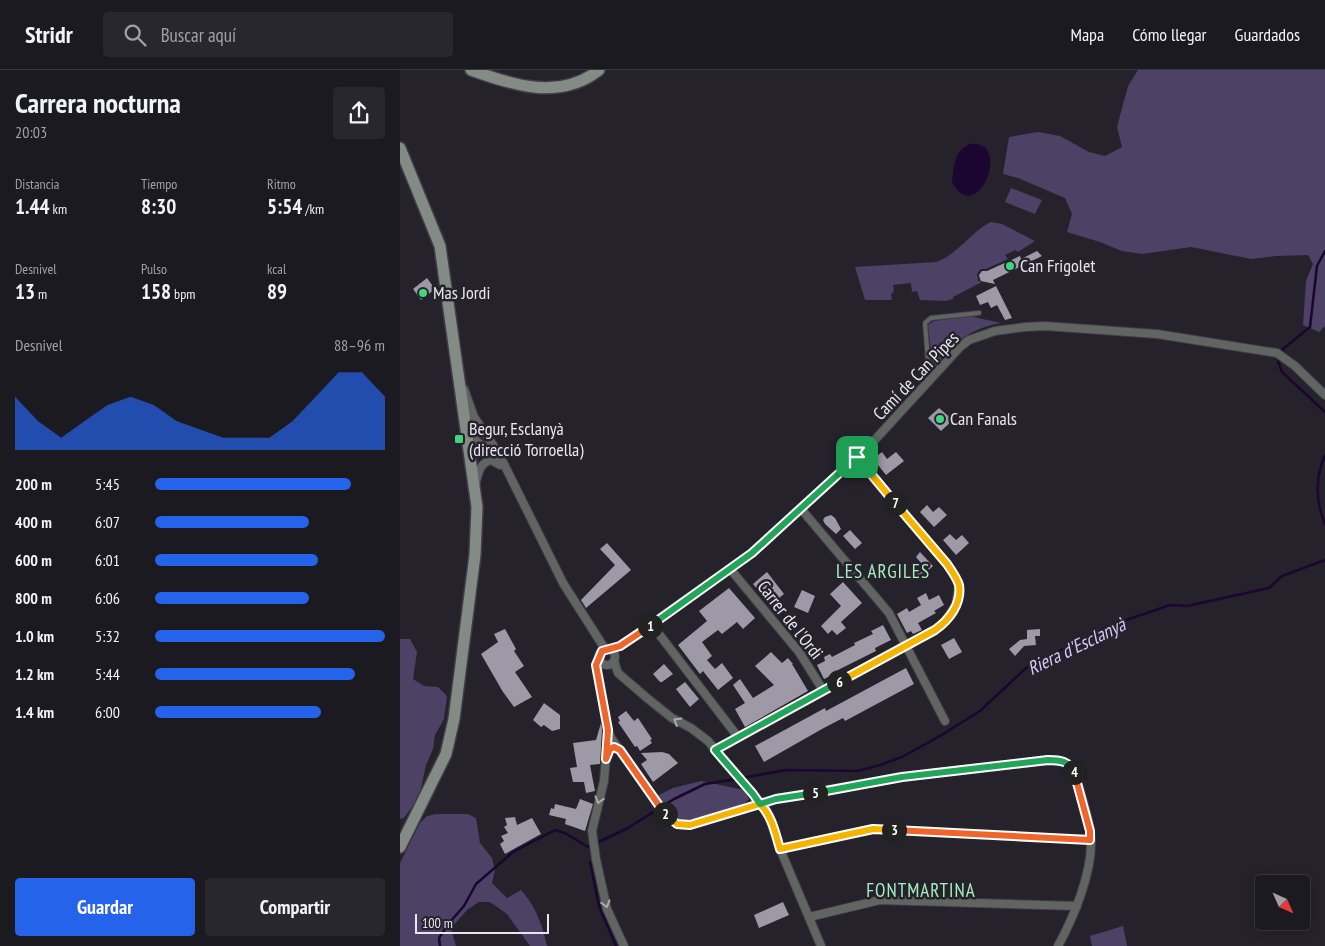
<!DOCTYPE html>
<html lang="es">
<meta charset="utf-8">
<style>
body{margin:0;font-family:"PT Sans Narrow",sans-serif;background:#29272e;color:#f1f3f6;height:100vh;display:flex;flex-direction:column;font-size:19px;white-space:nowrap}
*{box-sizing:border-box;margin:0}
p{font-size:16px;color:#a0a1a5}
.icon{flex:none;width:28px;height:28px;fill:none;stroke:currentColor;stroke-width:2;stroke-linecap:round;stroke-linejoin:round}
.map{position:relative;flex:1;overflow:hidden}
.details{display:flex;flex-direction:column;background:#1c1a21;width:400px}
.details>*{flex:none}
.needle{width:32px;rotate:135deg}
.buttons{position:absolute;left:855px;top:805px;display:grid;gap:10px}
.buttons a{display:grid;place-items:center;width:55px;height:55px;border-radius:5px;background:#1c1a21;box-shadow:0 2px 12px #0003,0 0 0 1px #3a383f;font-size:25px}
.scale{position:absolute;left:15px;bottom:12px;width:134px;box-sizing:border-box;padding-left:5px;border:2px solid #e9e6ee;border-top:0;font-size:14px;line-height:18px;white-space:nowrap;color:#e9e6ee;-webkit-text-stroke:4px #25222c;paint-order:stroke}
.pin{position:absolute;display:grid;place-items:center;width:42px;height:42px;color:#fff;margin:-21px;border-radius:10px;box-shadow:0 2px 8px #0006}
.km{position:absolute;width:25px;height:25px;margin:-12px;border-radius:50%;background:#222;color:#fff;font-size:14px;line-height:25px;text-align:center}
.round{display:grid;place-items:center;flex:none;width:52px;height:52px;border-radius:5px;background:#29272e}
.head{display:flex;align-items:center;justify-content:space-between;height:85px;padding:0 15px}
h1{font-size:28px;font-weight:700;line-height:38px}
.metrics{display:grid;grid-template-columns:repeat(3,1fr);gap:8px;height:85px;padding:5px 15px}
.metrics div{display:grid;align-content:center}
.metrics b{font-size:21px;font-weight:700}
.metrics small{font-size:14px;font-weight:400}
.metrics p{font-size:14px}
.chart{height:140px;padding:10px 15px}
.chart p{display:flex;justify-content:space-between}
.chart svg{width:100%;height:90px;margin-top:5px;fill:#2563eb;opacity:.7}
.cta{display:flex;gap:10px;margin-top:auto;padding:10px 15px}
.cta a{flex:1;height:58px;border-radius:5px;background:#2563eb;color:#fff;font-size:20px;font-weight:700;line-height:58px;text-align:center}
.cta a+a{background:#29272e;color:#f1f3f6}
ul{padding:0 15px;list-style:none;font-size:16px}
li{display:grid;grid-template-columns:80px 60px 1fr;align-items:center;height:38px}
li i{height:12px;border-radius:6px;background:#2563eb}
header{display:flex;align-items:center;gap:30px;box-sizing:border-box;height:70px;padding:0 25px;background:#1c1a21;border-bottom:1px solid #3a383f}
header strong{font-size:24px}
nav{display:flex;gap:28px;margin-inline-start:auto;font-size:18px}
.search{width:350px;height:45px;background:#29272e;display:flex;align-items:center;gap:12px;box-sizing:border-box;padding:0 18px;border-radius:5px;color:#a0a1a5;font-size:19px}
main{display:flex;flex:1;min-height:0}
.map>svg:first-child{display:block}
.green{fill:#4d4166}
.water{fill:#1a0631}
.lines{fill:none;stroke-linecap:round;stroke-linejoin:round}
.stream{stroke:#1a0631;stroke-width:2.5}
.building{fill:#9d99a6}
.lane-casing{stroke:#403d47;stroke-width:6}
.street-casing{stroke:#403d47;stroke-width:10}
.secondary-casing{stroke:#403d47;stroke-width:14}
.lane{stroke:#606561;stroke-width:4}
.street{stroke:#606561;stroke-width:8}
.secondary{stroke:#838b84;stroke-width:11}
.oneway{stroke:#abacaf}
.split-1-casing{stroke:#fff;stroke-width:10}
.split-2-casing{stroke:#fff;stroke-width:10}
.split-3-casing{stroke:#fff;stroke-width:10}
.split-4-casing{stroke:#fff;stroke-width:10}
.split-5-casing{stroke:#fff;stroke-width:10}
.split-6-casing{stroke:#fff;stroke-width:10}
.split-7-casing{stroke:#fff;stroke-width:10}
.split-8-casing{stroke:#fff;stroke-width:10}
.split-1{stroke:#22a559;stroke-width:6}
.split-2{stroke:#f0652b;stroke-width:6}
.split-3{stroke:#f5b400;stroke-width:6}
.split-4{stroke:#f0652b;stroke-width:6}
.split-5{stroke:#22a559;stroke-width:6}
.split-6{stroke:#22a559;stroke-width:6}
.split-7{stroke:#f5b400;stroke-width:6}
.split-8{stroke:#f5b400;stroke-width:6}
.poi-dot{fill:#3ed77d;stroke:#25222c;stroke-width:2}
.labels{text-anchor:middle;stroke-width:5;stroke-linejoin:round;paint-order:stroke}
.poi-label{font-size:18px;fill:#e9e6ee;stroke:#25222c;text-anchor:start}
.street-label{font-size:18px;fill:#e9e6ee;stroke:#25222c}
.neighbourhood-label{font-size:19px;letter-spacing:1px;fill:#a6edba;stroke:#25222c}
.water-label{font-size:19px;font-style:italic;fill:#d8c9f9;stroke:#25222c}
</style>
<header>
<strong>Stridr</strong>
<div class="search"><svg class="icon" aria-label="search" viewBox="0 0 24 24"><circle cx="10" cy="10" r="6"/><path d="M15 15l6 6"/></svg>Buscar aquí</div>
<nav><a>Mapa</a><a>Cómo llegar</a><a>Guardados</a></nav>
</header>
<main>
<section class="details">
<div class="head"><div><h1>Carrera nocturna</h1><p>20:03</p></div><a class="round"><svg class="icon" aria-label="share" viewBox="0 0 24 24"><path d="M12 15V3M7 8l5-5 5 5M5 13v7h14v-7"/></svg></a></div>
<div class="metrics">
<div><p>Distancia</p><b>1.44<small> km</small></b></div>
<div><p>Tiempo</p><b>8:30</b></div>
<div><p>Ritmo</p><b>5:54<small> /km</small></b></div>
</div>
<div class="metrics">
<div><p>Desnivel</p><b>13<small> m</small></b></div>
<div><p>Pulso</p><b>158<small> bpm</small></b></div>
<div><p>kcal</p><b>89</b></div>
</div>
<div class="chart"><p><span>Desnivel</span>88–96 m</p>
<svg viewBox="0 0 160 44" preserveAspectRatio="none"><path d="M0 44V18L10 30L20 38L30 30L40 22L50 18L60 22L70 30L80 34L90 38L100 38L110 38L120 30L130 18L140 6L150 6L160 18V44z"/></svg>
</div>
<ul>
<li><b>200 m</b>5:45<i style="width:85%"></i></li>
<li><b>400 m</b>6:07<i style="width:67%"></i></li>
<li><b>600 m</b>6:01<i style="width:71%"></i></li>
<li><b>800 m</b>6:06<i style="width:67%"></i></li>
<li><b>1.0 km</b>5:32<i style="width:100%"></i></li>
<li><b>1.2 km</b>5:44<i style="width:87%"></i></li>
<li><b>1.4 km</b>6:00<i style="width:72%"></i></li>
</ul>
<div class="cta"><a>Guardar</a><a>Compartir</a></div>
</section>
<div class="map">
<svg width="925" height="876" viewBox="0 0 925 876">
<rect width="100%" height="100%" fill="#25222c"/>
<!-- green -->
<g class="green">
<path d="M738 0H925V256L919 262 903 255 906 211 913 194 908 185 876 186 851 189 791 177 742 184 722 181 700 172 667 162 672 144 665 128 618 108 603 104 609 67 638 62 660 66 689 82 705 86 722 77 717 57 728 16Z"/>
<path d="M611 118 642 130 635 144 605 132Z"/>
<path d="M591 152 602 154 635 171 618 182 615 180 605 185 608 189 586 199H581L577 204 578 211 582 212 553 227V229L546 231 520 230 517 221 512 222 511 213 493 215 494 221 491 225 492 230H465L455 197 536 192C559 184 570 162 591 152Z"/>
<path d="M569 246 601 253C566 259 551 276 530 303L527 296 532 289 528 255 534 251Z"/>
<path d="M0 569H10L17 582 13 609 24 616 38 617 47 626 44 649 35 665 33 679 26 695 19 727 4 748 0 749Z"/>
<path d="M301 711 344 720 349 729 345 733C329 739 290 756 274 748 267 744 262 733 257 726L273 718Z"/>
<path d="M36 744H68L76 748 80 773 92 788 95 800 92 813 107 828 121 820C135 835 143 856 147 876H130L107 844 90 832H79L68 839 51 858 56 876H0V793L20 753 27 746Z"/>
<path d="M723 856 727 876H692L690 866Z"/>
</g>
<!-- water -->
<path class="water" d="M570 74C614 69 577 159 552 112 554 97 554 80 570 74Z"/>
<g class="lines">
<!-- stream -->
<g class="stream">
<path d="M925 181 917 196 910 257 883 279 878 291 882 302 925 342"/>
<path d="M925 385C915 408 915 430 925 454"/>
<path d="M342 708 386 700 458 701 480 695 502 687 540 666 580 641 626 598 706 557 770 535 787 536 869 518 882 506 925 490"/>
<path d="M190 792 199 836 216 876"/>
<path d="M40 876 39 868 49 853 64 836 76 814 113 782 155 760 165 763 188 777 228 758 274 729 305 714 337 709"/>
</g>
</g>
<!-- building -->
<g class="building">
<path d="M637 181 642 186 593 210 595 214 581 211 580 209 579 205 582 201H587L620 186 621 189Z"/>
<path d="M27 208 35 219 21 230 13 219Z"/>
<path d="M596 216 612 248 605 250 597 235 591 238 588 232 580 235 576 226Z"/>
<path d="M539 338 553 350 541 361 528 348Z"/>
<path d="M482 382 487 389 496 382 504 391 486 405 473 389Z"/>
<path d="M527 435 533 442 539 437 547 445 534 457 520 442Z"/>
<path d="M431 445 435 448 441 459 436 464 425 454 423 450 425 447Z"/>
<path d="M450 460 462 473 455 479 443 466Z"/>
<path d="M550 464 556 470 562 465 569 473 556 485 543 470Z"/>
<path d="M207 473 231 500 186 538 181 530 215 495 200 479Z"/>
<path d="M520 482 533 496 519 509 511 500 520 492 516 487Z"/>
<path d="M367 502 384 524 370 535 353 514Z"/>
<path d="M443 512 462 533 441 552 446 558 437 565 432 560 428 564 421 556 441 536 430 524Z"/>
<path d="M329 518 355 548 343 559 337 552 322 564 318 560 302 572 312 586 307 590 315 599 322 593 333 608 318 620 303 601 300 604 278 575 307 551 299 541Z"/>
<path d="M402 520 415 526 408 543 394 537Z"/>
<path d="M526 523 529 530 539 525 544 535 534 541 536 543 518 553 522 560 513 564 511 561 507 563 497 544 507 538 509 542 521 535 517 528Z"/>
<path d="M483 555 491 570 475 578 476 581 438 600 439 602 424 609 417 595 425 591 424 587 430 584 432 587 455 575 454 573 473 564 471 561Z"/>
<path d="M105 559 116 579 114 581 124 596 115 602 132 627 114 637 103 622 81 584 98 572 94 564Z"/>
<path d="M640 559V566H635L636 575 624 576 615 586 609 579 620 570 627 569V560Z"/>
<path d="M554 568 562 582 549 589 541 575Z"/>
<path d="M371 582 382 593 388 588 393 594H392L408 621 345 657 335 639 345 633 333 615 340 609 353 628 374 615 355 596Z"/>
<path d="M264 594 273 604 262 612H260L253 604Z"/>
<path d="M506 598 514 614 445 651 443 648 422 659 364 692 355 676 425 638 426 641Z"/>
<path d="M285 612 299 629 290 637 276 619Z"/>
<path d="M144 633 160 645V659L152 661 144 655 141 657 133 650Z"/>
<path d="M226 641 234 651 238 648 252 669 250 670 252 673 240 681 237 676 235 677 218 652 220 651 218 647Z"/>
<path d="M201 653 202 660 200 694 190 695 195 721 186 723 184 712H173L170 698 177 697 173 673 196 670Z"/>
<path d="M262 682 269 684 278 693 253 712 241 694 247 690 241 683Z"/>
<path d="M180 729 193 734 185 761 165 754 166 749 149 745 151 738 154 739 155 734 176 739Z"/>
<path d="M115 747 117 755 132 748 141 764 105 784 100 774 104 771 101 766 108 763 104 757 107 755 105 748Z"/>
<path d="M383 832 389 845 359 858 354 845Z"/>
</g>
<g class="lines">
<defs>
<path id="lane" d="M523 295 528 290 525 253 531 248 579 243"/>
<g id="street">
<path d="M64 319 74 347 99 384 163 513 205 579"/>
<path d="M68 361C76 374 89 379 98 391"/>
<path d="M76 412C78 403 80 393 91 390L100 395"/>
<path d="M401 439 489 543 545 651"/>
<path d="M331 500 399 582 423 620"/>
<path d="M252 555 338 667"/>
<path d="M220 576 352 483 472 373 560 277 569 270 595 261 625 257 645 256 757 264 877 283 895 296 925 325"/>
<circle cx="207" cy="587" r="8"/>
<path d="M199 589 196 595 208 660 204 711 192 761 196 789 207 839 224 876"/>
<path d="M214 591 218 603 247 628 272 648 291 658 308 671 367 741 380 779 421 876"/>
<path d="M208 660 211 668 265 744 277 754 290 755 376 729 502 707 648 690C660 690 669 691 675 703 680 724 690 748 691 770 692 803 674 847 658 876"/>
<path d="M315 680 535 560 544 553 556 535 559 515 554 504 547 494 457 387"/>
<path d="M380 779 473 759 691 770"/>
<path d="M409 847 480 830 677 836"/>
</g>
<g id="secondary">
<path d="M71 0C112 15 160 31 199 0"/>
<path d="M0 78 40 176 77 437 75 485 54 649 46 684 0 777"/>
</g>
</defs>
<!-- lane casing -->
<use href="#lane" class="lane-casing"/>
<!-- street casing -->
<use href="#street" class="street-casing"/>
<!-- secondary casing -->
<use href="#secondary" class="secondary-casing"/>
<!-- lane -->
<use href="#lane" class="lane"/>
<!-- street -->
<use href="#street" class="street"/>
<!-- secondary -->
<use href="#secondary" class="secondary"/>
</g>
<!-- one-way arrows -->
<defs><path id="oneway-chevron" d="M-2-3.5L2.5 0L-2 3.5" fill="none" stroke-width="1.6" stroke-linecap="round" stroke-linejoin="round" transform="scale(1.25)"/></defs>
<g class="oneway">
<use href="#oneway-chevron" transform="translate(277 651) rotate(-149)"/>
<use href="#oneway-chevron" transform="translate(199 730) rotate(106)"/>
<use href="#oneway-chevron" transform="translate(206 834) rotate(74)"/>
</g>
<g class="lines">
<defs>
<path id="split-1" d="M250 556 352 483 457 387"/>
<path id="split-2" d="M250 556 220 576 202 581 196 595 208 660 206 689 210 679 214 677 220 680 265 744"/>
<path id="split-3" d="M265 744 277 754 290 755 360 734C372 746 375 762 380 779L473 759 494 760"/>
<path id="split-4" d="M494 760 690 770V761L674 702"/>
<path id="split-5" d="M415 723 502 707 648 690C660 690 669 691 674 702"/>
<path id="split-6" d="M415 723 376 729 360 734 353 724 315 680 439 612"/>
<path id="split-7" d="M439 612 535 560C549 550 562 534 559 515 557 508 551 500 547 494L495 433"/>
<path id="split-8" d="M457 387 495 433"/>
</defs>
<!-- split-1 casing -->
<use href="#split-1" class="split-1-casing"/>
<!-- split-2 casing -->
<use href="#split-2" class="split-2-casing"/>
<!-- split-3 casing -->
<use href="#split-3" class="split-3-casing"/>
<!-- split-4 casing -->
<use href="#split-4" class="split-4-casing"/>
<!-- split-5 casing -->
<use href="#split-5" class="split-5-casing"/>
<!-- split-6 casing -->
<use href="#split-6" class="split-6-casing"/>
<!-- split-7 casing -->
<use href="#split-7" class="split-7-casing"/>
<!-- split-8 casing -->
<use href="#split-8" class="split-8-casing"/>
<!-- split-1 -->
<use href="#split-1" class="split-1"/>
<!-- split-2 -->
<use href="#split-2" class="split-2"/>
<!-- split-3 -->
<use href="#split-3" class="split-3"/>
<!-- split-4 -->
<use href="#split-4" class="split-4"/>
<!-- split-5 -->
<use href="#split-5" class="split-5"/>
<!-- split-6 -->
<use href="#split-6" class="split-6"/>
<!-- split-7 -->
<use href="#split-7" class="split-7"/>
<!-- split-8 -->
<use href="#split-8" class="split-8"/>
</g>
<!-- markers -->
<g class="poi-dot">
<circle cx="610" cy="196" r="5"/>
<circle cx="23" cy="223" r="5"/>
<circle cx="540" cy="349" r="5"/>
<rect x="54" y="364" width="10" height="10" rx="2.5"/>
</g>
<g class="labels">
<!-- poi labels -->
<g class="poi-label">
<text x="620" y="202">Can Frigolet</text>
<text x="33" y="229">Mas Jordi</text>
<text x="550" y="355">Can Fanals</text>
<text x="69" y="365">Begur, Esclanyà<tspan x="69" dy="21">(direcció Torroella)</tspan></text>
</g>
<!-- street labels -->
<g class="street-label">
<text transform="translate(516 306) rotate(-46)" y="6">Camí de Can Pipes</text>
<text transform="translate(390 550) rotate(52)" y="6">Carrer de l'Ordi</text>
</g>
<!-- neighbourhood labels -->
<g class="neighbourhood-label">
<text x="483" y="508">LES ARGILES</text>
<text x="521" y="827">FONTMARTINA</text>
</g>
<!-- water labels -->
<g class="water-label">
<text transform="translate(676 576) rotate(-26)" y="7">Riera d'Esclanyà</text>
</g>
</g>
</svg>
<div class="buttons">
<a><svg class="needle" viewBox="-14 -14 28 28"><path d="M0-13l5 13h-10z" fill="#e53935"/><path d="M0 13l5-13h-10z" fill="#a0a1a5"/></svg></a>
</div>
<div class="scale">100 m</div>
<div class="pin" style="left:457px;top:387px;background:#1e9e55"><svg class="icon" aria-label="arrive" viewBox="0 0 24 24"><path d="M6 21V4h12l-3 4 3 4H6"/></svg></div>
<b class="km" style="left:250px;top:556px">1</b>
<b class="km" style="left:265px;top:744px">2</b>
<b class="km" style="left:494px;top:760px">3</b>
<b class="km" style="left:674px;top:702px">4</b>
<b class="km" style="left:415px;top:723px">5</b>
<b class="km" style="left:439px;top:612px">6</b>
<b class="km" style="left:495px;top:433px">7</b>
</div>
</main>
